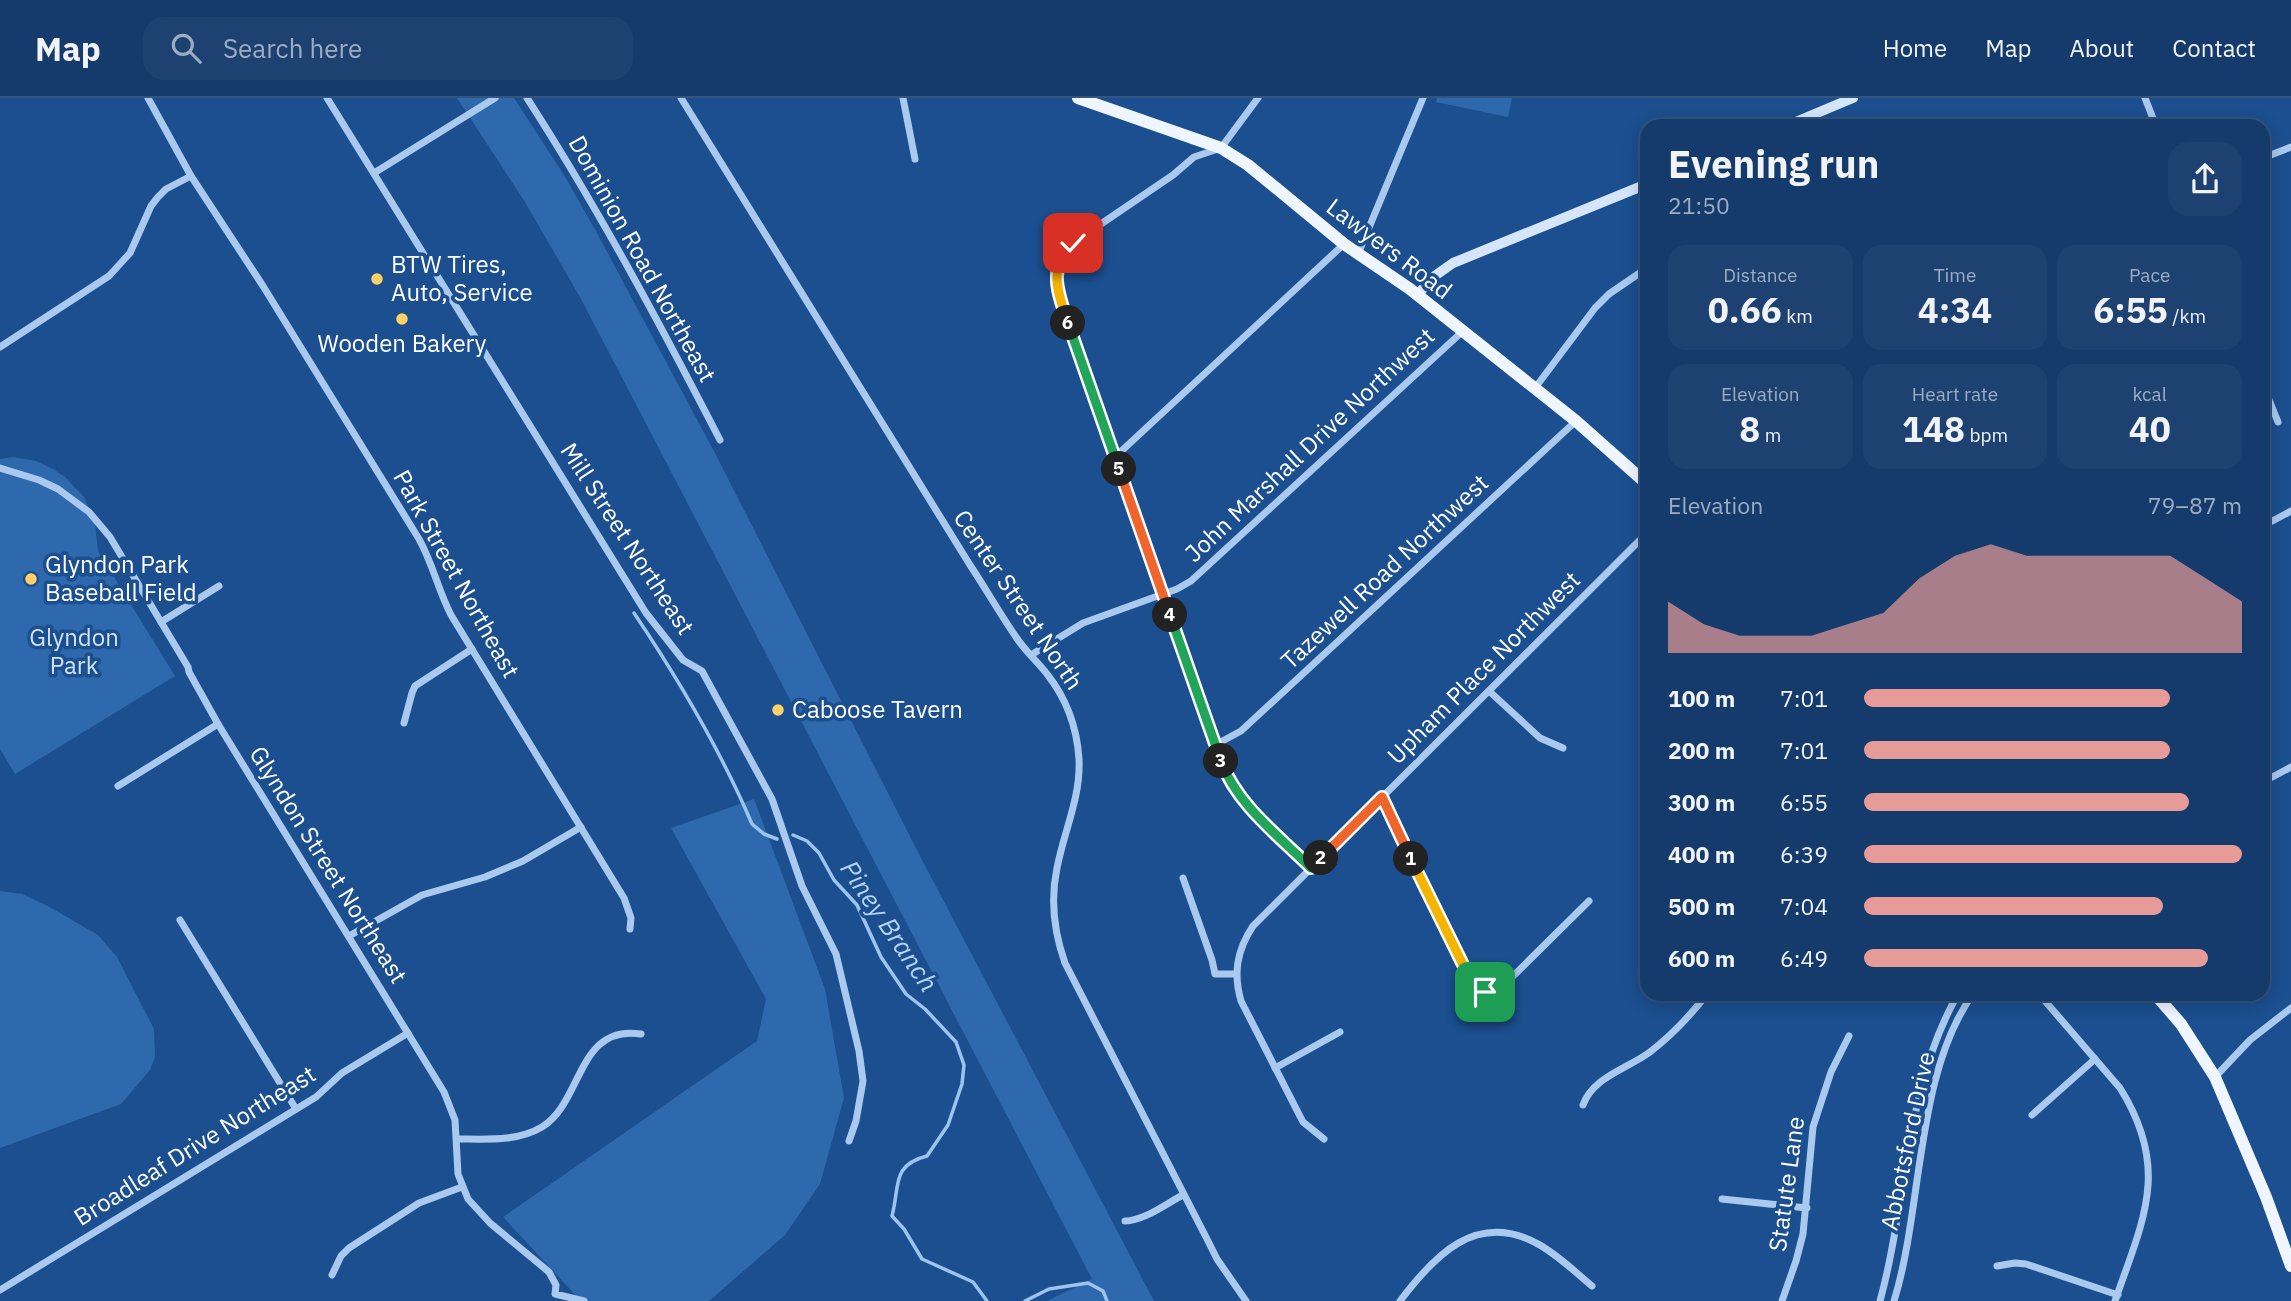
<!DOCTYPE html>
<meta charset="utf-8">
<style>
body{margin:0;font-family:"IBM Plex Sans",sans-serif;background:#1d4271;color:#f1f3f6;height:100vh;display:flex;flex-direction:column;font-size:26px;white-space:nowrap}
*{box-sizing:border-box;margin:0}
p{font-size:23px;color:#9dadc1}
.icon{flex:none;width:38px;height:38px;fill:none;stroke:currentColor;stroke-width:2;stroke-linecap:round;stroke-linejoin:round}
.map{position:relative;flex:1;overflow:hidden}
.sheet{position:absolute;left:1640px;top:21px;width:630px;height:882px;display:flex;flex-direction:column;background:#143b6b;border-radius:21px;box-shadow:0 4px 18px #0003,0 0 0 2px #33557e}
.sheet>*{flex:none}
.pin{position:absolute;display:grid;place-items:center;width:60px;height:60px;color:#fff;margin:-30px;border-radius:14px;box-shadow:0 4px 10px #0006}
.km{position:absolute;width:35px;height:35px;margin:-18px;border-radius:50%;background:#222;color:#fff;font-size:19px;line-height:35px;text-align:center}
.round{display:grid;place-items:center;flex:none;width:74px;height:74px;border-radius:21px;background:#1d4271}
.headline{display:flex;align-items:center;justify-content:space-between;height:119px;padding:0 28px}
h1{font-size:38px;font-weight:700;line-height:52px}
.figures{display:grid;grid-template-columns:repeat(3,1fr);gap:10px;height:119px;padding:7px 28px}
.figures div{display:grid;align-content:center;border-radius:18px;background:#1d4271;text-align:center}
.figures b{font-size:35px;font-weight:700}
.figures small{font-size:19px;font-weight:400}
.figures p{font-size:19px}
.chart{height:196px;padding:14px 28px}
.chart p{display:flex;justify-content:space-between}
.chart svg{width:100%;height:126px;margin-top:7px;fill:#e69b98;opacity:.7}
ul{padding:0 28px;list-style:none;font-size:23px}
li{display:grid;grid-template-columns:112px 84px 1fr;align-items:center;height:52px}
li i{height:18px;border-radius:9px;background:#e69b98}
header{display:flex;align-items:center;gap:42px;box-sizing:border-box;height:98px;padding:0 35px;background:#143b6b;border-bottom:2px solid #33557e}
header strong{font-size:33px}
nav{display:flex;gap:38px;margin-inline-start:auto;font-size:24px}
.search{width:490px;height:63px;background:#1d4271;display:flex;align-items:center;gap:18px;box-sizing:border-box;padding:0 24px;border-radius:21px;color:#9dadc1;font-size:26px}
.map>svg:first-child{display:block}
.green{fill:#2e69ad}
.lines{fill:none;stroke-linecap:round;stroke-linejoin:round}
.stream{stroke:#9cc4f0;stroke-width:3.5}
.street{stroke:#a9c9ee;stroke-width:7}
.secondary{stroke:#d6e6fa;stroke-width:10}
.primary{stroke:#f0f6ff;stroke-width:12}
.split-1-casing{stroke:#fff;stroke-width:14}
.split-2-casing{stroke:#fff;stroke-width:14}
.split-3-casing{stroke:#fff;stroke-width:14}
.split-4-casing{stroke:#fff;stroke-width:14}
.split-5-casing{stroke:#fff;stroke-width:14}
.split-6-casing{stroke:#fff;stroke-width:14}
.split-7-casing{stroke:#fff;stroke-width:14}
.split-1{stroke:#f5b400;stroke-width:9}
.split-2{stroke:#f0652b;stroke-width:9}
.split-3{stroke:#22a559;stroke-width:9}
.split-4{stroke:#22a559;stroke-width:9}
.split-5{stroke:#f0652b;stroke-width:9}
.split-6{stroke:#22a559;stroke-width:9}
.split-7{stroke:#f5b400;stroke-width:9}
.poi-dot{fill:#ffd166;stroke:#1b4f8f;stroke-width:2.5}
.labels{text-anchor:middle;stroke-width:7;stroke-linejoin:round;paint-order:stroke}
.street-label{font-size:24px;fill:#fff;stroke:#1b4f8f}
.poi-label{font-size:24px;fill:#fff;stroke:#1b4f8f;text-anchor:start}
.park-label{font-size:24px;fill:#cfe3fa;stroke:#1b4f8f}
.water-label{font-size:26px;font-style:italic;fill:#b5d3f5;stroke:#1b4f8f}
</style>
<header>
<strong>Map</strong>
<div class="search"><svg class="icon" aria-label="search" viewBox="0 0 24 24"><circle cx="10" cy="10" r="6"/><path d="M15 15l6 6"/></svg>Search here</div>
<nav><a>Home</a><a>Map</a><a>About</a><a>Contact</a></nav>
</header>
<div class="map">
<svg width="2291" height="1203" viewBox="0 0 2291 1203">
<rect width="100%" height="100%" fill="#1b4f8f"/>
<!-- green -->
<g class="green">
<path d="M457 0H514L564 77 598 137 716 357 920 758 1154 1203H1047L1092 1181 581 201 525 104Z"/>
<path d="M1437 0H1512L1508 19 1436 4Z"/>
<path d="M13 359 36 363 53 371 65 379 84 399 95 425 98 453 175 578 15 676 0 651V361Z"/>
<path d="M754 701 825 891 844 1000 820 1086 785 1137 709 1203H581L503 1119 757 943 766 901 671 730Z"/>
<path d="M0 793 22 796 48 808 98 837 117 859 154 931 155 959 150 972 121 1006 0 1050Z"/>
</g>
<g class="lines">
<!-- stream -->
<g class="stream">
<path d="M634 515C679 582 720 651 752 726L764 736 777 741"/>
<path d="M793 737 807 743 819 755 834 782 857 807 881 859 906 896 925 911 956 944 964 967 962 986 948 1027 927 1058C891 1067 900 1088 892 1118L904 1131 922 1161 973 1184 987 1203"/>
<path d="M1025 1203 1049 1191 1088 1185 1103 1193 1107 1203"/>
</g>
<!-- street -->
<g class="street">
<path d="M148 0 191 78 263 188 419 441C433 466 438 492 451 517L624 800 631 820 630 831"/>
<path d="M327 0 646 515 683 562 702 573 772 701 802 788 836 856 859 953 863 983 856 1023 849 1043"/>
<path d="M527 0C598 110 660 226 720 342"/>
<path d="M681 0 970 467C986 491 1000 516 1016 539 1025 553 1038 564 1047 576 1066 600 1077 630 1079 661 1081 699 1064 733 1057 770 1050 803 1054 834 1065 865L1207 1141 1217 1161 1246 1203"/>
<path d="M903 0 915 61"/>
<path d="M1258 0 1221 50 1194 59 1173 77 1073 145 1059 163 1056 186 1227 678 1242 701 1311 770"/>
<path d="M2145 0 2156 28"/>
<path d="M2263 60 2291 49"/>
<path d="M374 75 495 0"/>
<path d="M1358 156 1423 0"/>
<path d="M0 249 109 178 130 155 151 108 158 99 166 91 191 78"/>
<path d="M2263 287 2278 324"/>
<path d="M1535 290 1595 210 1609 196 1647 170"/>
<path d="M1115 359 1344 146"/>
<path d="M0 370 39 382 58 391 89 414 110 439 188 569 189 574 218 626 444 994 455 1022 458 1076 468 1101 490 1125 549 1174 556 1187 555 1196 584 1203"/>
<path d="M2263 428 2291 413"/>
<path d="M161 524 219 488"/>
<path d="M1031 557 1083 525 1177 491 1191 483 1463 233"/>
<path d="M1489 593 1540 640 1563 650"/>
<path d="M404 625 412 595 415 588 472 551"/>
<path d="M1215 647 1241 633 1576 323"/>
<path d="M2263 684 2291 669"/>
<path d="M118 688 218 626"/>
<path d="M1382 699 1463 869C1472 885 1479 899 1499 892L1589 803"/>
<path d="M1183 780 1212 862 1215 876H1236"/>
<path d="M180 822 296 1011"/>
<path d="M349 838 422 797 485 779 523 763 581 729"/>
<path d="M2039 896 2120 990C2171 1071 2143 1122 2115 1203"/>
<path d="M1481 919 1485 894"/>
<path d="M1275 970 1340 934"/>
<path d="M2215 979 2250 942 2291 910"/>
<path d="M1583 1007C1593 979 1627 971 1650 954 1672 937 1690 918 1707 896"/>
<path d="M2032 1017 2095 961"/>
<path d="M457 1041C485 1041 517 1044 542 1029 583 1004 577 926 641 936"/>
<path d="M1324 1041 1303 1024 1241 903C1233 875 1237 852 1253 828L1647 435"/>
<path d="M1722 1101 1807 1110"/>
<path d="M1125 1123C1144 1123 1167 1105 1183 1097"/>
<path d="M1997 1168 2015 1165 2026 1166 2118 1197"/>
<path d="M332 1177 341 1158 349 1150 419 1105 462 1089"/>
<path d="M0 1192 316 999 342 975 408 935"/>
<path d="M1400 1203C1434 1158 1476 1113 1536 1145 1556 1155 1575 1174 1592 1188"/>
<path d="M1782 1203 1796 1163 1803 1136 1813 1029 1831 974 1849 938"/>
<path d="M1880 1203C1908 1101 1904 990 1958 896"/>
<path d="M1894 1203C1923 1110 1915 976 1973 896"/>
</g>
<!-- secondary -->
<g class="secondary">
<path d="M1786 28 1853 0"/>
<path d="M1417 197 1436 177 1453 165 1647 86"/>
</g>
<!-- primary -->
<g class="primary">
<path d="M1078 0 1221 50 1248 67 1344 146 1410 191 1576 323 1647 386"/>
<path d="M2155 896 2181 926 2215 979 2266 1099 2291 1168"/>
</g>
</g>
<g class="lines">
<defs>
<path id="split-1" d="M1411 761 1473 887 1485 894"/>
<path id="split-2" d="M1321 760 1382 699 1411 761"/>
<path id="split-3" d="M1221 663C1237 707 1279 738 1311 770L1321 760"/>
<path id="split-4" d="M1170 517 1221 663"/>
<path id="split-5" d="M1119 371 1170 517"/>
<path id="split-6" d="M1068 225 1119 371"/>
<path id="split-7" d="M1068 225C1058 194 1047 171 1073 145"/>
</defs>
<!-- split-1 casing -->
<use href="#split-1" class="split-1-casing"/>
<!-- split-2 casing -->
<use href="#split-2" class="split-2-casing"/>
<!-- split-3 casing -->
<use href="#split-3" class="split-3-casing"/>
<!-- split-4 casing -->
<use href="#split-4" class="split-4-casing"/>
<!-- split-5 casing -->
<use href="#split-5" class="split-5-casing"/>
<!-- split-6 casing -->
<use href="#split-6" class="split-6-casing"/>
<!-- split-7 casing -->
<use href="#split-7" class="split-7-casing"/>
<!-- split-1 -->
<use href="#split-1" class="split-1"/>
<!-- split-2 -->
<use href="#split-2" class="split-2"/>
<!-- split-3 -->
<use href="#split-3" class="split-3"/>
<!-- split-4 -->
<use href="#split-4" class="split-4"/>
<!-- split-5 -->
<use href="#split-5" class="split-5"/>
<!-- split-6 -->
<use href="#split-6" class="split-6"/>
<!-- split-7 -->
<use href="#split-7" class="split-7"/>
</g>
<!-- markers -->
<g class="poi-dot">
<circle cx="377" cy="181" r="7"/>
<circle cx="402" cy="221" r="7"/>
<circle cx="31" cy="481" r="7"/>
<circle cx="778" cy="612" r="7"/>
</g>
<g class="labels">
<!-- street labels -->
<g class="street-label">
<text transform="translate(1389 151) rotate(37)" y="8">Lawyers Road</text>
<text transform="translate(642 161) rotate(61)" y="8">Dominion Road Northeast</text>
<text transform="translate(1310 347) rotate(-43)" y="8">John Marshall Drive Northwest</text>
<text transform="translate(627 441) rotate(57)" y="8">Mill Street Northeast</text>
<text transform="translate(1385 474) rotate(-43)" y="8">Tazewell Road Northwest</text>
<text transform="translate(456 476) rotate(61)" y="8">Park Street Northeast</text>
<text transform="translate(1018 502) rotate(56)" y="8">Center Street North</text>
<text transform="translate(1484 570) rotate(-45)" y="8">Upham Place Northwest</text>
<text transform="translate(328 767) rotate(58)" y="8">Glyndon Street Northeast</text>
<text transform="translate(1908 1043) rotate(-78)" y="8">Abbotsford Drive</text>
<text transform="translate(195 1048) rotate(-32)" y="8">Broadleaf Drive Northeast</text>
<text transform="translate(1787 1086) rotate(-82)" y="8">Statute Lane</text>
</g>
<!-- poi labels -->
<g class="poi-label">
<text x="391" y="175">BTW Tires,<tspan x="391" dy="28">Auto, Service</tspan></text>
<text x="402" y="254" text-anchor="middle">Wooden Bakery</text>
<text x="45" y="475">Glyndon Park<tspan x="45" dy="28">Baseball Field</tspan></text>
<text x="792" y="620">Caboose Tavern</text>
</g>
<!-- park labels -->
<g class="park-label">
<text x="74" y="548">Glyndon<tspan x="74" dy="28">Park</tspan></text>
</g>
<!-- water labels -->
<g class="water-label">
<text transform="translate(889 828) rotate(56)" y="9">Piney Branch</text>
</g>
</g>
</svg>
<div class="pin" style="left:1485px;top:894px;background:#1e9e55"><svg class="icon" aria-label="arrive" viewBox="0 0 24 24"><path d="M6 21V4h12l-3 4 3 4H6"/></svg></div>
<div class="pin" style="left:1073px;top:145px;background:#d93025"><svg class="icon" aria-label="check" viewBox="0 0 24 24"><path d="M5 12l5 5 9-10"/></svg></div>
<b class="km" style="left:1411px;top:761px">1</b>
<b class="km" style="left:1321px;top:760px">2</b>
<b class="km" style="left:1221px;top:663px">3</b>
<b class="km" style="left:1170px;top:517px">4</b>
<b class="km" style="left:1119px;top:371px">5</b>
<b class="km" style="left:1068px;top:225px">6</b>
<section class="sheet">
<div class="headline"><div><h1>Evening run</h1><p>21:50</p></div><a class="round"><svg class="icon" aria-label="share" viewBox="0 0 24 24"><path d="M12 15V3M7 8l5-5 5 5M5 13v7h14v-7"/></svg></a></div>
<div class="figures">
<div><p>Distance</p><b>0.66<small> km</small></b></div>
<div><p>Time</p><b>4:34</b></div>
<div><p>Pace</p><b>6:55<small> /km</small></b></div>
</div>
<div class="figures">
<div><p>Elevation</p><b>8<small> m</small></b></div>
<div><p>Heart rate</p><b>148<small> bpm</small></b></div>
<div><p>kcal</p><b>40</b></div>
</div>
<div class="chart"><p><span>Elevation</span>79–87 m</p>
<svg viewBox="0 0 160 44" preserveAspectRatio="none"><path d="M0 44V26L10 34L20 38L30 38L40 38L50 34L60 30L70 18L80 10L90 6L100 10L110 10L120 10L130 10L140 10L150 18L160 26V44z"/></svg>
</div>
<ul>
<li><b>100 m</b>7:01<i style="width:81%"></i></li>
<li><b>200 m</b>7:01<i style="width:81%"></i></li>
<li><b>300 m</b>6:55<i style="width:86%"></i></li>
<li><b>400 m</b>6:39<i style="width:100%"></i></li>
<li><b>500 m</b>7:04<i style="width:79%"></i></li>
<li><b>600 m</b>6:49<i style="width:91%"></i></li>
</ul>
</section>
</div>
